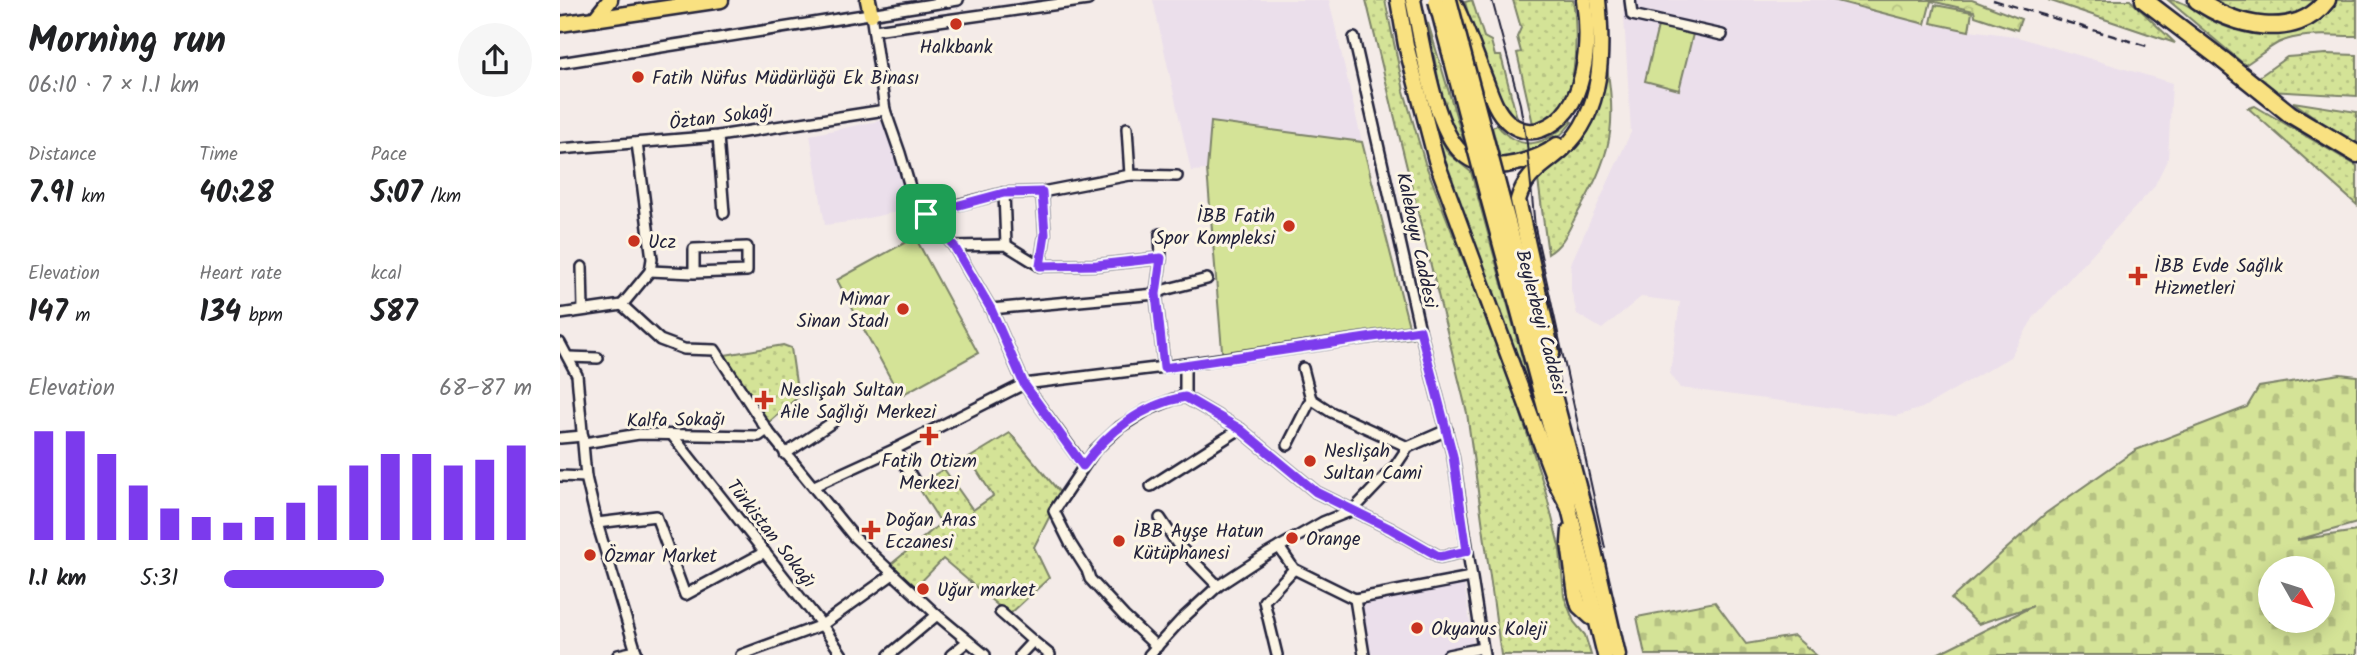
<!DOCTYPE html>
<meta charset="utf-8">
<style>
body{margin:0;font-family:Kalam,sans-serif;background:#f6f6f6;color:#202124;height:100vh;display:flex;flex-direction:column;font-size:26px;white-space:nowrap}
*{box-sizing:border-box;margin:0}
p{font-size:23px;color:#757577}
.icon{flex:none;width:38px;height:38px;fill:none;stroke:currentColor;stroke-width:2;stroke-linecap:round;stroke-linejoin:round}
.map{position:relative;flex:1;overflow:hidden}
.panel{display:flex;flex-direction:column;background:#fff;width:560px}
.panel>*{flex:none}
.needle{width:46px;rotate:129deg}
.controls{position:absolute;left:1698px;top:556px;display:grid;gap:14px}
.controls a{display:grid;place-items:center;width:77px;height:77px;border-radius:50%;background:#fff;box-shadow:0 4px 18px #0003;font-size:35px}
.pin{position:absolute;display:grid;place-items:center;width:60px;height:60px;color:#fff;margin:-30px;border-radius:14px;box-shadow:0 4px 10px #0006}
.round{display:grid;place-items:center;flex:none;width:74px;height:74px;border-radius:37px;background:#f6f6f6}
.overview{display:flex;align-items:center;justify-content:space-between;height:119px;padding:0 28px}
h1{font-size:38px;font-weight:800;line-height:52px}
.stats{display:grid;grid-template-columns:repeat(3,1fr);gap:10px;height:119px;padding:7px 28px}
.stats div{display:grid;align-content:center}
.stats b{font-size:30px;font-weight:800}
.stats small{font-size:19px;font-weight:400}
.stats p{font-size:19px}
.chart{height:196px;padding:14px 28px}
.chart p{display:flex;justify-content:space-between}
.chart svg{width:100%;height:126px;margin-top:7px;stroke:#7c3aed;stroke-width:6}
ul{padding:0 28px;list-style:none;font-size:23px}
li{display:grid;grid-template-columns:112px 84px 1fr;align-items:center;height:52px}
li i{height:18px;border-radius:9px;background:#7c3aed}
main{display:flex;flex:1;min-height:0}
.map>svg:first-child{display:block}
.built{fill:#ebdfeb}
.grass{fill:url(#grass-dots);stroke:#7b8269;stroke-width:2}
.forest{fill:url(#forest-crowns);stroke:#7b8269;stroke-width:2}
.cemetery{fill:url(#cemetery-stones);stroke:#7b8269;stroke-width:2;fill-rule:evenodd}
.garden{fill:#d4e397;stroke:#7b8269;stroke-width:2}
.lines{fill:none;stroke-linecap:round;stroke-linejoin:round}
.minor-casing{stroke:#22223b;stroke-width:14}
.primary-casing{stroke:#22223b;stroke-width:19}
.trunk-casing{stroke:#22223b;stroke-width:21}
.minor{stroke:#fcf5e5;stroke-width:9}
.primary{stroke:#f9e181;stroke-width:14}
.trunk{stroke:#f9e181;stroke-width:16}
.tram{stroke:#22223b;stroke-width:2}
.rail{stroke:#22223b;stroke-width:2.5;stroke-dasharray:10 5;stroke-linecap:butt}
.primary-bridge-casing{stroke:#22223b;stroke-width:19;stroke-linecap:butt}
.trunk-bridge-casing{stroke:#22223b;stroke-width:21;stroke-linecap:butt}
.primary-bridge{stroke:#f9e181;stroke-width:14}
.trunk-bridge{stroke:#f9e181;stroke-width:16}
.route-casing{stroke:#fff;stroke-width:14}
.route{stroke:#7c3aed;stroke-width:9}
.poi-dot{fill:#c8321e;stroke:#fcf5e5;stroke-width:2.5}
.labels{text-anchor:middle;stroke-width:6;stroke-linejoin:round;paint-order:stroke}
.poi-label{font-size:19px;fill:#22223b;stroke:#fcf5e5;text-anchor:start}
.street-label{font-size:19px;fill:#22223b;stroke:#fcf5e5}
</style>
<main>
<section class="panel">
<div class="overview"><div><h1>Morning run</h1><p>06:10 · 7 × 1.1 km</p></div><a class="round"><svg class="icon" aria-label="share" viewBox="0 0 24 24"><path d="M12 15V3M7 8l5-5 5 5M5 13v7h14v-7"/></svg></a></div>
<div class="stats">
<div><p>Distance</p><b>7.91<small> km</small></b></div>
<div><p>Time</p><b>40:28</b></div>
<div><p>Pace</p><b>5:07<small> /km</small></b></div>
</div>
<div class="stats">
<div><p>Elevation</p><b>147<small> m</small></b></div>
<div><p>Heart rate</p><b>134<small> bpm</small></b></div>
<div><p>kcal</p><b>587</b></div>
</div>
<div class="chart"><p><span>Elevation</span>68–87 m</p>
<svg viewBox="0 0 160 44" preserveAspectRatio="none"><path d="M5 44V6M15 44V6M25 44V14M35 44V25M45 44V33M55 44V36M65 44V38M75 44V36M85 44V31M95 44V25M105 44V18M115 44V14M125 44V14M135 44V18M145 44V16M155 44V11"/></svg>
</div>
<ul>
<li><b>1.1 km</b>5:31<i style="width:52%"></i></li>
</ul>
</section>
<div class="map">
<svg width="1797" height="655" viewBox="0 0 1797 655">
<defs>
<pattern id="grass-dots" width="8" height="8" patternUnits="userSpaceOnUse" patternTransform="scale(1.75)"><rect width="8" height="8" fill="#d4e397"/><path d="M2 2h.1M6 6h.1" fill="none" stroke="#b6c283" stroke-width="1.8" stroke-linecap="round"/></pattern>
<pattern id="forest-crowns" width="20" height="18" patternUnits="userSpaceOnUse" patternTransform="scale(1.75)"><rect width="20" height="18" fill="#d4e397"/><path d="M2 6a3 3 0 1 1 6 0M12 15a3 3 0 1 1 6 0" fill="none" stroke="#b6c283"/></pattern>
<pattern id="cemetery-stones" width="16" height="16" patternUnits="userSpaceOnUse" patternTransform="scale(1.75)"><rect width="16" height="16" fill="#d4e397"/><path d="M2 7V4a2 2 0 0 1 4 0v3zM10 15v-3a2 2 0 0 1 4 0v3z" fill="#b6c283"/></pattern>
</defs>
<rect width="100%" height="100%" fill="#f4ebe8"/>
<filter id="ink" filterUnits="userSpaceOnUse"><feTurbulence type="fractalNoise" baseFrequency=".0143" numOctaves="2"/><feDisplacementMap in="SourceGraphic" scale="14" xChannelSelector="R" yChannelSelector="G"/><feConvolveMatrix kernelMatrix="1 2 1 2 8 2 1 2 1" color-interpolation-filters="sRGB"/></filter>
<g filter="url(#ink)">
<!-- built -->
<g class="built">
<path d="M593 0H769L802 142 652 122 647 170 631 171Z"/>
<path d="M1063 0H1270L1365 24 1454 36 1612 83 1608 158 1594 187 1474 317 1450 357 1362 408 1336 416 1120 388 1110 373 1120 302 1081 297 1042 329 1017 314 1011 290V263L1071 132Z"/>
<path d="M323 120 355 208 289 222 265 225 250 135Z"/>
<path d="M903 576 915 655H807L800 602Z"/>
</g>
<!-- grass -->
<g class="grass">
<path d="M806 0H825L844 91 865 163 948 374 985 489 1000 550 1004 596 1014 622 1025 635 1031 655H941L907 413Z"/>
<path d="M912 0 924 37 931 41 935 56H941L958 122 949 116 915 39 905 2Z"/>
<path d="M953 0H1013C1018 27 1019 107 989 121 985 123 977 124 973 124L957 53 961 52 957 37 961 28Z"/>
<path d="M1488 0H1570L1615 43Z"/>
<path d="M1608 0C1626 0 1632 10 1647 18 1692 42 1743 44 1775 0H1797V36C1771 36 1742 32 1718 43 1707 49 1696 58 1685 65Z"/>
<path d="M1646 0H1760C1717 29 1691 19 1646 0Z"/>
<path d="M868 23 907 152 898 147 884 111Z"/>
<path d="M1766 54 1797 55V96L1709 91 1696 79 1727 57Z"/>
<path d="M1045 57C1059 126 1051 156 1016 216 1008 231 1003 245 988 254L978 180 1014 146Z"/>
<path d="M1733 102 1797 112V147Z"/>
<path d="M1695 106 1797 166V205L1688 108Z"/>
<path d="M1010 121 1012 122C988 153 975 150 940 158L932 127 937 125C961 155 987 144 1010 121Z"/>
<path d="M876 128 888 153 911 172 972 393 970 394 873 129Z"/>
<path d="M223 345 231 348 238 397 208 423 165 355Z"/>
<path d="M450 433 501 494 474 547 489 578 449 615 383 559 356 587 330 565 381 523 357 485 384 469 413 510 433 496 409 458Z"/>
</g>
<!-- forest -->
<path class="forest" d="M1273 0H1412L1461 19 1457 30 1415 16 1414 11 1371 1 1365 24Z"/>
<!-- cemetery -->
<g class="cemetery">
<path d="M1780 374 1797 376V523L1737 540 1797 531V655H1375L1473 606 1418 624 1391 599 1486 513 1576 450 1687 407 1699 387ZM1710 569H1762V621H1710Z"/>
<path d="M1155 602 1186 644 1234 636 1256 655H1085L1077 617Z"/>
</g>
<!-- garden -->
<g class="garden">
<path d="M1375 5 1412 12 1409 31 1371 23Z"/>
<path d="M1099 22 1134 30 1119 90 1085 81Z"/>
<path d="M651 122 802 142 852 338 663 362 647 170Z"/>
<path d="M355 237 418 353 340 396 277 280Z"/>
</g>
<g class="lines">
<defs>
<g id="minor">
<path d="M1070 0 1072 15 1162 35"/>
<path d="M311 14 325 110 340 153 353 197 394 246 431 309 464 384 523 465"/>
<path d="M315 30 528 0"/>
<path d="M794 38 860 330 893 456 924 655"/>
<path d="M0 63 398 0"/>
<path d="M567 128 570 175 617 176"/>
<path d="M158 136 164 213"/>
<path d="M0 149 158 136 325 110"/>
<path d="M444 193 446 245"/>
<path d="M366 213 444 193 482 192 570 175"/>
<path d="M600 234 601 258 596 294 604 367"/>
<path d="M394 246 446 245 480 266 537 265 601 258"/>
<path d="M480 266 485 234 482 192"/>
<path d="M22 267 23 310"/>
<path d="M90 271 134 273 187 271V247L134 249V273"/>
<path d="M62 305 100 340 124 349 155 350 207 430 294 537 377 615 425 655"/>
<path d="M62 305 90 271 92 259 77 143"/>
<path d="M431 309 596 294 604 290 647 279"/>
<path d="M0 314 62 305"/>
<path d="M0 343 17 375 26 477 37 523 77 655"/>
<path d="M8 357 38 358"/>
<path d="M625 397V364"/>
<path d="M751 399 771 412 848 447"/>
<path d="M112 435 262 625 282 655"/>
<path d="M0 438 23 436"/>
<path d="M24 443 79 434 199 436 207 430"/>
<path d="M728 445 751 399 743 368"/>
<path d="M335 449 355 482"/>
<path d="M225 454 273 422"/>
<path d="M0 476 26 477"/>
<path d="M254 486 335 449 464 384 604 367 860 330"/>
<path d="M591 486 680 429"/>
<path d="M600 518 618 545 658 586"/>
<path d="M37 523 96 516 125 595 205 552"/>
<path d="M719 547 734 569 795 599"/>
<path d="M795 599 911 577"/>
<path d="M795 599 804 655"/>
<path d="M440 612 473 641"/>
<path d="M597 647 564 616 530 579 527 570 510 543 494 511 535 450 560 427 587 410 614 399 625 397 680 429 756 492 831 529 880 557 907 551"/>
<path d="M58 655 76 651"/>
<path d="M181 655 262 625 333 574"/>
<path d="M329 655 377 615"/>
<path d="M391 655 408 641"/>
<path d="M460 655 473 641 490 655"/>
<path d="M589 655 621 620 658 586 707 554 763 522 793 510 836 465 848 447 887 430"/>
<path d="M717 655 704 601 734 569"/>
<path d="M888 655 922 648"/>
</g>
<g id="primary">
<path d="M308 0 311 14"/>
<path d="M838 0 846 45 876 160 995 481 1009 508"/>
<path d="M853 0C862 39 873 128 902 153 914 164 931 167 947 165 964 162 984 156 997 145"/>
<path d="M894 3C906 27 915 54 925 79 931 94 935 110 947 121 956 130 970 134 982 129 1028 112 1030 41 1024 0"/>
<path d="M35 19 50 0"/>
<path d="M0 24 161 0"/>
<path d="M940 192 1026 516 1058 655"/>
<path d="M928 197 1007 489 1009 508 1045 655"/>
<path d="M992 353 958 200C966 172 985 166 1004 148 1044 112 1043 49 1038 0"/>
<path d="M1010 530 1009 543 1016 595 1019 606 1031 617 1043 616"/>
</g>
<g id="trunk">
<path d="M1584 0 1664 61"/>
<path d="M1637 0C1673 26 1736 42 1767 0"/>
<path d="M1730 114 1797 154"/>
</g>
</defs>
<!-- minor casing -->
<use href="#minor" class="minor-casing"/>
<!-- primary casing -->
<use href="#primary" class="primary-casing"/>
<!-- trunk casing -->
<use href="#trunk" class="trunk-casing"/>
<!-- minor -->
<use href="#minor" class="minor"/>
<!-- primary -->
<use href="#primary" class="primary"/>
<!-- trunk -->
<use href="#trunk" class="trunk"/>
<!-- tram -->
<path class="tram" d="M932 0 960 104 967 144 975 228 1045 548"/>
<!-- rail -->
<path class="rail" d="M1433 0 1590 47"/>
<defs>
<g id="primary-bridge">
<path d="M876 0 928 197"/>
<path d="M889 0 940 192"/>
</g>
<path id="trunk-bridge" d="M1664 61 1730 114"/>
</defs>
<!-- primary-bridge casing -->
<use href="#primary-bridge" class="primary-bridge-casing"/>
<!-- trunk-bridge casing -->
<use href="#trunk-bridge" class="trunk-bridge-casing"/>
<!-- primary-bridge -->
<use href="#primary-bridge" class="primary-bridge"/>
<!-- trunk-bridge -->
<use href="#trunk-bridge" class="trunk-bridge"/>
</g>
</g>
<g class="lines" filter="url(#ink)">
<defs>
<path id="route" d="M482 192 485 234 480 266 537 265 601 258 596 294 604 368 860 330 893 456 907 551 880 557 831 529 756 492 680 429 625 397C584 404 547 432 523 466L464 384 431 309 394 246 366 214 444 193Z"/>
</defs>
<!-- route casing -->
<use href="#route" class="route-casing"/>
<!-- route -->
<use href="#route" class="route"/>
</g>
<!-- markers -->
<g class="poi-dot">
<circle cx="396" cy="24" r="7"/>
<circle cx="78" cy="77" r="7"/>
<circle cx="729" cy="226" r="7"/>
<circle cx="74" cy="241" r="7"/>
<path d="M1574.5 265.5h7v7h7v7h-7v7h-7v-7h-7v-7h7z"/>
<circle cx="343" cy="309" r="7"/>
<path d="M200.5 389.5h7v7h7v7h-7v7h-7v-7h-7v-7h7z"/>
<path d="M365.5 425.5h7v7h7v7h-7v7h-7v-7h-7v-7h7z"/>
<circle cx="750" cy="461" r="7"/>
<path d="M307.5 519.5h7v7h7v7h-7v7h-7v-7h-7v-7h7z"/>
<circle cx="732" cy="538" r="7"/>
<circle cx="559" cy="541" r="7"/>
<circle cx="30" cy="555" r="7"/>
<circle cx="363" cy="589" r="7"/>
<circle cx="857" cy="628" r="7"/>
</g>
<g class="labels">
<!-- poi labels -->
<g class="poi-label">
<text x="396" y="53" text-anchor="middle">Halkbank</text>
<text x="92" y="84">Fatih Nüfus Müdürlüğü Ek Binası</text>
<text x="715" y="222" text-anchor="end">İBB Fatih<tspan x="715" dy="22">Spor Kompleksi</tspan></text>
<text x="88" y="248">Ucz</text>
<text x="1594" y="272">İBB Evde Sağlık<tspan x="1594" dy="22">Hizmetleri</tspan></text>
<text x="329" y="305" text-anchor="end">Mimar<tspan x="329" dy="22">Sinan Stadı</tspan></text>
<text x="220" y="396">Neslişah Sultan<tspan x="220" dy="22">Aile Sağlığı Merkezi</tspan></text>
<text x="764" y="457">Neslişah<tspan x="764" dy="22">Sultan Cami</tspan></text>
<text x="369" y="467" text-anchor="middle">Fatih Otizm<tspan x="369" dy="22">Merkezi</tspan></text>
<text x="325" y="526">Doğan Aras<tspan x="325" dy="22">Eczanesi</tspan></text>
<text x="573" y="537">İBB Ayşe Hatun<tspan x="573" dy="22">Kütüphanesi</tspan></text>
<text x="746" y="545">Orange</text>
<text x="44" y="562">Özmar Market</text>
<text x="377" y="596">Uğur market</text>
<text x="871" y="635">Okyanus Koleji</text>
</g>
<!-- street labels -->
<g class="street-label">
<text transform="translate(161 116) rotate(-7)" y="7">Öztan Sokağı</text>
<text transform="translate(858 240) rotate(78)" y="7">Kaleboyu Caddesi</text>
<text transform="translate(982 322) rotate(75)" y="7">Beylerbeyi Caddesi</text>
<text transform="translate(116 419) rotate(-1)" y="7">Kalfa Sokağı</text>
<text transform="translate(212 533) rotate(52)" y="7">Türkistan Sokağı</text>
</g>
</g>
</svg>
<div class="controls">
<a><svg class="needle" viewBox="-14 -14 28 28"><path d="M0-13l5 13h-10z" fill="#e53935"/><path d="M0 13l5-13h-10z" fill="#757577"/></svg></a>
</div>
<div class="pin" style="left:366px;top:214px;background:#1e9e55"><svg class="icon" aria-label="arrive" viewBox="0 0 24 24"><path d="M6 21V4h12l-3 4 3 4H6"/></svg></div>
</div>
</main>
